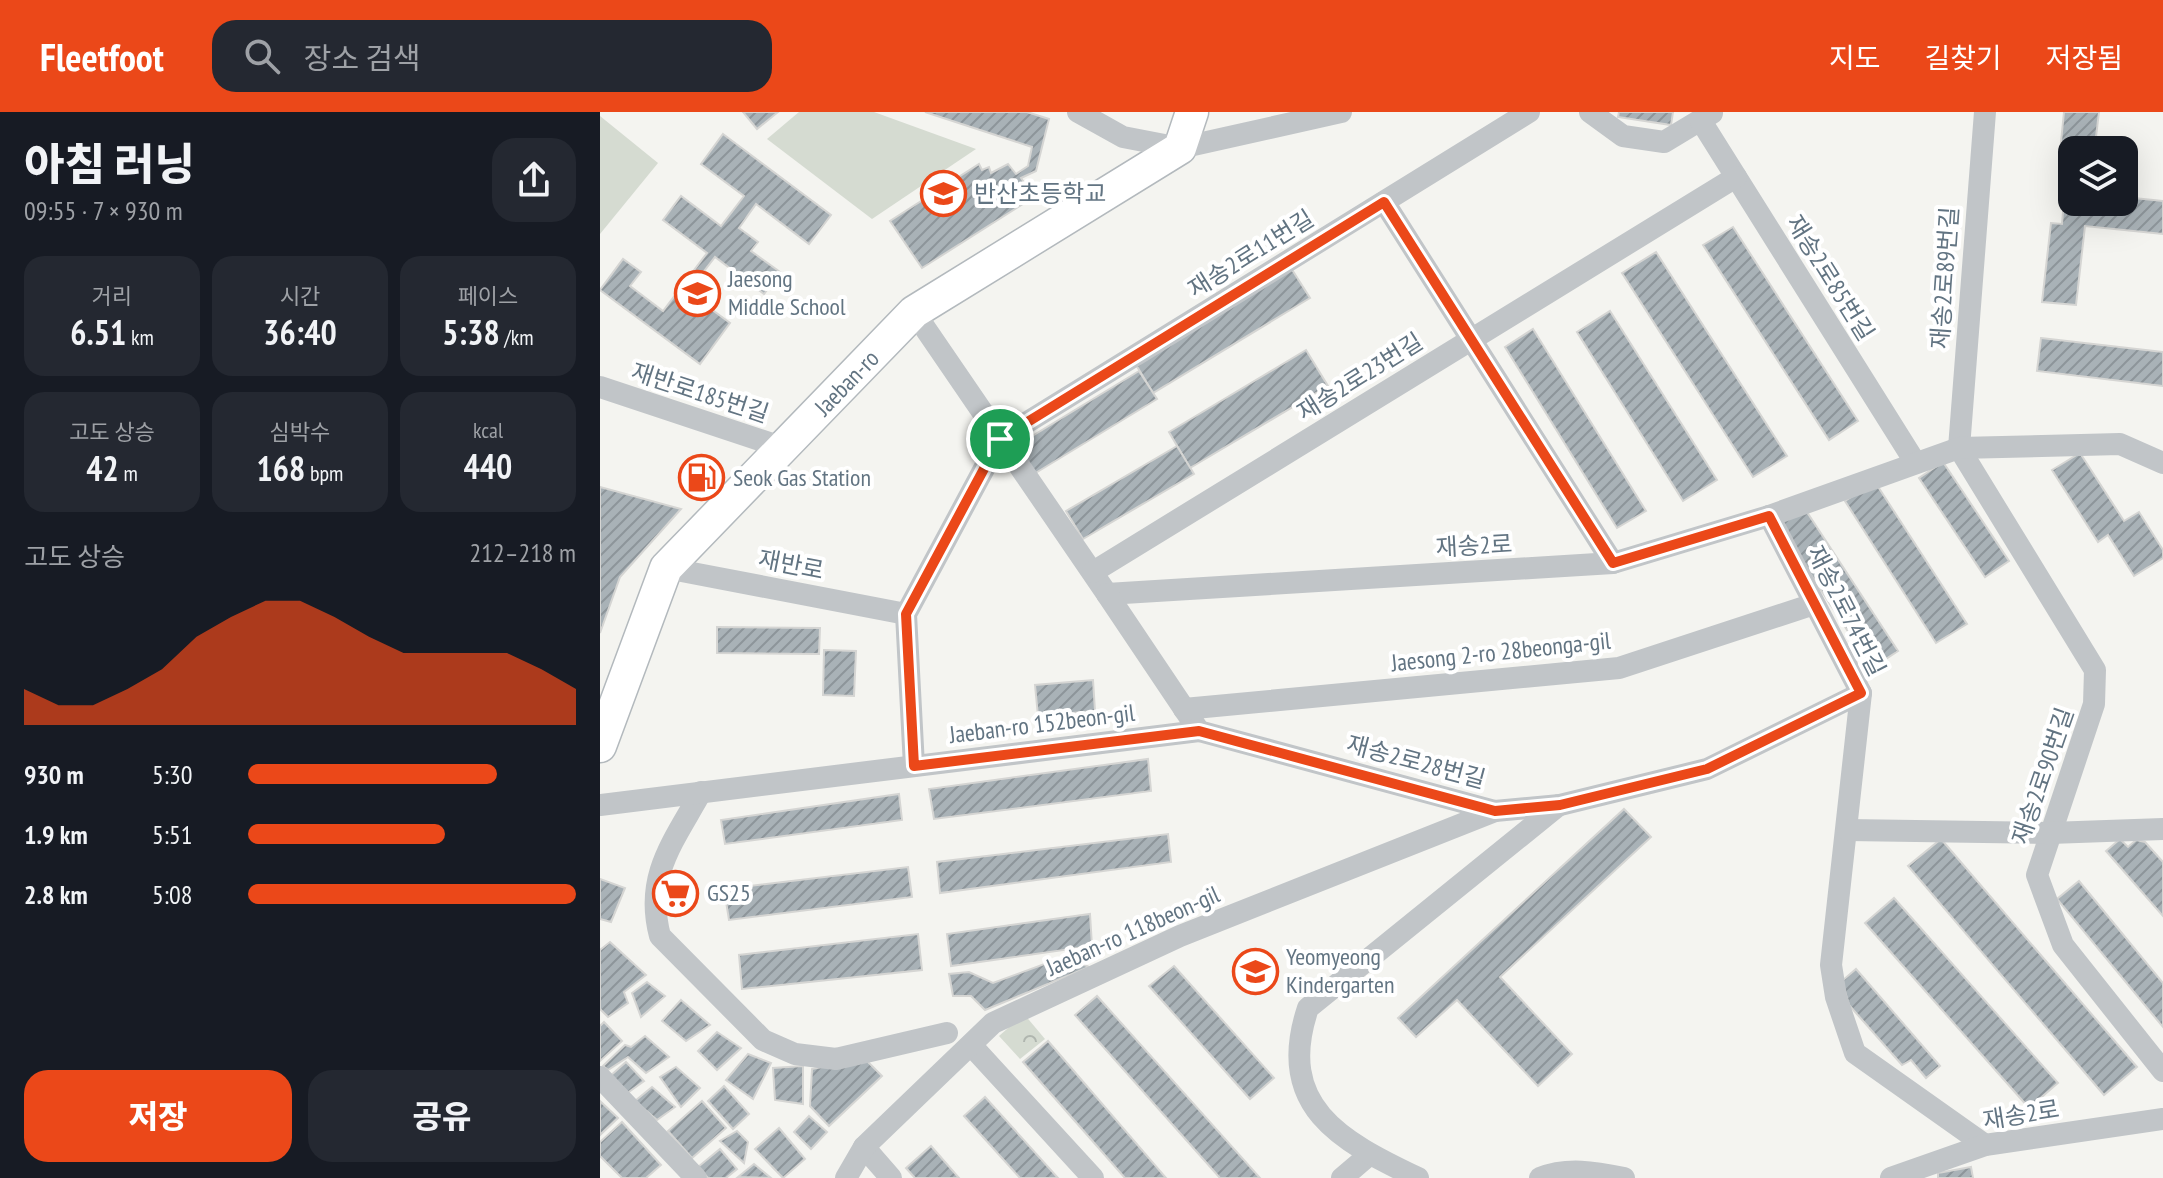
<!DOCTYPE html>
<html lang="ko">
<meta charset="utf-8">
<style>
body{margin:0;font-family:"PT Sans Narrow","Noto Sans KR",sans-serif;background:#242831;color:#f1f3f6;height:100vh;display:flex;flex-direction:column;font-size:30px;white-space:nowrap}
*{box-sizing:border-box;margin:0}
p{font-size:26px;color:#9ea1a6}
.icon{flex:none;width:44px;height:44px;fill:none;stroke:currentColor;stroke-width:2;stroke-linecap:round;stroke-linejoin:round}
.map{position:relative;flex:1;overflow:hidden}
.sheet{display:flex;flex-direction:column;background:#171b24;width:600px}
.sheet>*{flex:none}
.controls{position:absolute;left:1458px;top:24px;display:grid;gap:16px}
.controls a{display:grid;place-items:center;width:80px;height:80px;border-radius:16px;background:#171b24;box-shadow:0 8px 32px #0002;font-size:40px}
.pin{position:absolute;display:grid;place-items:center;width:68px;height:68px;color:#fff;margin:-34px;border:4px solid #fff;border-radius:50%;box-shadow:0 2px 8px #0007}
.round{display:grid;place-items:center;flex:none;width:84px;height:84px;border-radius:24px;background:#242831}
.head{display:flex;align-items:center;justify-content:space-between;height:136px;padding:0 24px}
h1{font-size:44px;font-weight:800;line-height:60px}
.stats{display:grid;grid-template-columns:repeat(3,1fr);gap:12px;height:136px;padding:8px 24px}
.stats div{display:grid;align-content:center;border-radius:20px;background:#242831;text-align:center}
.stats b{font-size:34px;font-weight:800}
.stats small{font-size:22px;font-weight:400}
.stats p{font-size:22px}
.chart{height:224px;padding:16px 24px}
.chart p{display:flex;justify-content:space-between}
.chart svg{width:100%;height:144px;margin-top:8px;fill:#eb4819;opacity:.7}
.action{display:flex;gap:16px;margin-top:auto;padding:16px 24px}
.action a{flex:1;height:92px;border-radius:24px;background:#eb4819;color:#fff;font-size:32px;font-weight:800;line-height:92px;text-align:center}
.action a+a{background:#242831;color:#f1f3f6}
ul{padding:0 24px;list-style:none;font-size:26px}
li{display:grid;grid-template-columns:128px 96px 1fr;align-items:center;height:60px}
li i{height:20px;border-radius:10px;background:#eb4819}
header{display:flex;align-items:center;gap:48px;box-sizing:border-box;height:112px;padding:0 40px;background:#eb4819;color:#fff}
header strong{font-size:38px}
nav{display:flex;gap:44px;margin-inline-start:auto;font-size:28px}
.search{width:560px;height:72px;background:#242831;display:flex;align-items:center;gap:20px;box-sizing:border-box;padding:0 28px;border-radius:24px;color:#9ea1a6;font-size:30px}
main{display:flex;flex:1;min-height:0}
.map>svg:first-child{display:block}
.park{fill:url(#park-crowns)}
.pitch{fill:#d5dbd1}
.building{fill:url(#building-hatch);stroke:#d5d5d3;stroke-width:2}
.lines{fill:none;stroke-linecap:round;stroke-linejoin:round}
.secondary-casing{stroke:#b3b9bd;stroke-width:35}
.minor{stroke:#c1c5c8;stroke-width:22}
.secondary{stroke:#fff;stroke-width:32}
.route-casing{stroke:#fff;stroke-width:16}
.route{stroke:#eb4819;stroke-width:10}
.labels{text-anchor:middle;stroke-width:8;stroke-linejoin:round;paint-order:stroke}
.poi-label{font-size:24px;fill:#627482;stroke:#fff;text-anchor:start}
.street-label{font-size:24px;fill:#627482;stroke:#fff}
</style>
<header>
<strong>Fleetfoot</strong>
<div class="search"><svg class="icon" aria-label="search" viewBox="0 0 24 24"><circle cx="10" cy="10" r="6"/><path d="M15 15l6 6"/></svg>장소 검색</div>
<nav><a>지도</a><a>길찾기</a><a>저장됨</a></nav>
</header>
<main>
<section class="sheet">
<div class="head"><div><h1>아침 러닝</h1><p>09:55 · 7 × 930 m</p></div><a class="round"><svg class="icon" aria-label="share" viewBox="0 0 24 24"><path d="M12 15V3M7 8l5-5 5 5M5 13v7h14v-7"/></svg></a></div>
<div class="stats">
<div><p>거리</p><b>6.51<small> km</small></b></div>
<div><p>시간</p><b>36:40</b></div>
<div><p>페이스</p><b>5:38<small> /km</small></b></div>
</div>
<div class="stats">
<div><p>고도 상승</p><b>42<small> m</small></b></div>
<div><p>심박수</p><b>168<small> bpm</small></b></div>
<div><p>kcal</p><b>440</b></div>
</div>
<div class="chart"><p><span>고도 상승</span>212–218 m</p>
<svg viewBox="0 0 160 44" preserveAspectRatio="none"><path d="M0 44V33L10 38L20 38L30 33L40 27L50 17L60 11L70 6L80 6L90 11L100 17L110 22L120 22L130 22L140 22L150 27L160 33V44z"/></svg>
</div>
<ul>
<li><b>930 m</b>5:30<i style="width:76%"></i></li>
<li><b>1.9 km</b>5:51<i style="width:60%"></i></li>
<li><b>2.8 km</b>5:08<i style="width:100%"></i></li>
</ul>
<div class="action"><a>저장</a><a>공유</a></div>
</section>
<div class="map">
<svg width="1563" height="1066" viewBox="0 0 1563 1066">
<defs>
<pattern id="park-crowns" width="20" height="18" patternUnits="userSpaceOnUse" patternTransform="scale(2)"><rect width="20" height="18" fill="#d5dbd1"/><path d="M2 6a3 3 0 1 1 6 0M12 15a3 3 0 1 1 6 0" fill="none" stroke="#b0b6af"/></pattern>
<pattern id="building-hatch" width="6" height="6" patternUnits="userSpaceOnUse" patternTransform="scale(2)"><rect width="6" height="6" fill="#a9b2b7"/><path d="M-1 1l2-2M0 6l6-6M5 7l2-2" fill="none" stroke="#8d959a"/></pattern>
</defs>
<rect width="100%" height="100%" fill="#f4f4f0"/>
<!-- park -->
<path class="park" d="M424 902 445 927 420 947 399 924Z"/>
<!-- pitch -->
<g class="pitch">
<path d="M199 0H274L376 37 272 107 167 27Z"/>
<path d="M0 4 58 51 0 122Z"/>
</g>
<!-- building -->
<g class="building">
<path d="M143 0H178L157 17Z"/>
<path d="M325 0H427L449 7 436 59 421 66 434 85 322 156 290 109 379 52 382 58 389 55 391 61 408 52 416 62 428 54 432 35Z"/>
<path d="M1019 0H1073L1071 13 1018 5Z"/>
<path d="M1464 0H1499L1495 33 1461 30Z"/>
<path d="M123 22 231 103 209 132 156 92 139 116 158 130 151 139 180 160 164 182 115 145 88 180 130 211 100 252 0 178 23 147 41 160 30 174 63 199 107 141 63 108 81 84 121 114 144 84 101 52Z"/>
<path d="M1524 85 1563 89V122L1485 114 1476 193 1442 190 1451 111 1462 112 1464 88 1524 90Z"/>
<path d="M1133 115 1258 309 1229 328 1103 133Z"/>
<path d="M1056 140 1187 344 1153 365 1022 161Z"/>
<path d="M691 156 710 186 553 281 535 251Z"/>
<path d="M1010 199 1117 368 1083 389 977 220Z"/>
<path d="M933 217 1046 399 1017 416 905 235Z"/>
<path d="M1441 226 1563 240V274L1437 259Z"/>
<path d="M706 238 728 274 590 356 569 320Z"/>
<path d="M539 259 557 287 429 365 411 337Z"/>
<path d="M577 334 594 362 483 427 466 399Z"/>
<path d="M1480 341 1524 409 1539 400 1563 438V446L1534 464 1508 423 1498 430 1452 358Z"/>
<path d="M1343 350 1409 449 1385 465 1319 366Z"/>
<path d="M1275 370 1367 512 1336 531 1245 389Z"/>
<path d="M0 375 81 397 20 465 0 521Z"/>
<path d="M1203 394 1298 539 1272 556 1177 411Z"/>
<path d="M117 515 220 516 219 542 117 541Z"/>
<path d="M224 538 256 539 254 584 223 583Z"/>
<path d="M493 568 495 599 438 604 435 573Z"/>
<path d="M548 647 551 679 334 707 329 677Z"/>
<path d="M299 682 302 708 125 732 121 708Z"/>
<path d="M1024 697 1051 725 900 865 972 942 938 974 857 888 816 925 798 906Z"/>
<path d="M568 722 571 750 340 781 337 750Z"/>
<path d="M1341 727 1537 955 1504 983 1308 754Z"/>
<path d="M1520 727 1528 735 1536 728 1545 730 1563 750V804L1506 739Z"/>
<path d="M308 755 312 785 129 808 124 777Z"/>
<path d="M0 767 25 776 11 810 0 807Z"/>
<path d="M1479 769 1563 871V915L1457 787Z"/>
<path d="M1294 786 1458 971 1429 996 1265 811Z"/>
<path d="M490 802 492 834 351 854 347 822Z"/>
<path d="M318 822 322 858 142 877 139 843Z"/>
<path d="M10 830 46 863 24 880 28 891 8 905 0 897V838Z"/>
<path d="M466 844 489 855 385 898 371 884H353L349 862 369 860 393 871Z"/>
<path d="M574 854 674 966 650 987 549 874Z"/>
<path d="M1256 857 1340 954 1326 966 1311 948 1302 953 1249 893 1242 869Z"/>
<path d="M47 870 65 884 41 905 32 881Z"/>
<path d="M497 884 660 1066H620L475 903Z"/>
<path d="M81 888 110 913 86 929 62 909Z"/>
<path d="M4 910 22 929 0 949V914Z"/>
<path d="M117 920 141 936 117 958 98 939Z"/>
<path d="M45 924 69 945 46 961 28 945 8 958 3 954 25 933 31 935Z"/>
<path d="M448 929 566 1066H525L423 950Z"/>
<path d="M148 942 171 951 153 987 126 968Z"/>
<path d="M264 946 282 964 229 1014 210 994 212 957Z"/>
<path d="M26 950 44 969 26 982 9 965Z"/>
<path d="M203 954V992L175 988 173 956Z"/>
<path d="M76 955 100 976 81 995 60 965Z"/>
<path d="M124 974 149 1002 133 1017 108 989Z"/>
<path d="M52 975 75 995 57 1008 35 989Z"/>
<path d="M385 985 458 1066H420L364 1004Z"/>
<path d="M0 989 18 1006 0 1023Z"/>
<path d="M102 989 126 1016 92 1046 68 1019Z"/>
<path d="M209 1004 227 1020 211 1037 194 1020Z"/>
<path d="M22 1010 61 1053 46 1066H22L0 1044V1030Z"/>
<path d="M179 1016 205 1047 183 1066 155 1037Z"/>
<path d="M137 1019 148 1030 144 1051 120 1029Z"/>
<path d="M331 1034 359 1066H315L306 1056Z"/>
<path d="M120 1037 137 1057 126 1066H108L98 1055Z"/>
<path d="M154 1052 171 1066 138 1065Z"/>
<path d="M1371 1055 1373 1066H1338V1061Z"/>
</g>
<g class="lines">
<defs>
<path id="secondary" d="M0 634 66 456 314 200 580 36 592 0"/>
</defs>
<!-- secondary casing -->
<use href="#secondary" class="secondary-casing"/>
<!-- minor -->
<g class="minor">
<path d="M478 0 523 25 580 36 741 0"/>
<path d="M990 0 1023 24 1064 30 1112 1"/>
<path d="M1385 0 1359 336 1495 558 1494 592 1437 763 1463 833 1563 959"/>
<path d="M1101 9 1315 350"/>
<path d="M784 90 1013 451"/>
<path d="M314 200 507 482 1013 451 1169 404 1359 336 1520 332 1563 351"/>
<path d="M0 275 184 336"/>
<path d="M1169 404 1261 581 1231 853 1236 885 1255 941 1385 1033"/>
<path d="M66 456 306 502"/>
<path d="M493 460 1136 65"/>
<path d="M507 482 599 619 895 699 960 693 1107 657 1261 581"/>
<path d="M584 597 1019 556 1214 492"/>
<path d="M314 654 306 502 400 327 929 0"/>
<path d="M101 680C74 729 44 764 60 824L163 928 195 942 236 947 347 921"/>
<path d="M0 693 599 619"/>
<path d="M1248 718 1450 721 1563 717"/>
<path d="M371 933 493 1066"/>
<path d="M0 965 96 1066"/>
<path d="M264 1035 291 1066"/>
<path d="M246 1066 264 1035 393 911 580 824 895 699"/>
<path d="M742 1066 769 1043"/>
<path d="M818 1066C740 1029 675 994 708 896L959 693"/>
<path d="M940 1066C967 1055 995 1060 1024 1066"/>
<path d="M1291 1066 1385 1033 1563 1007"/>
</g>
<!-- secondary -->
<use href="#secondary" class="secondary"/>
</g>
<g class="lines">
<defs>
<path id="route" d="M784 90 1013 451 1169 404 1261 581 1107 657 960 693 895 699 599 619 314 654 306 502 400 327Z"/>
</defs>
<!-- route casing -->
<use href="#route" class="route-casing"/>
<!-- route -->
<use href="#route" class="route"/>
</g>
<!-- icons -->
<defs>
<symbol id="school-ring" viewBox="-11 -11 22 22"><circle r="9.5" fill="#fff" stroke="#eb4819" stroke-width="1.5"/><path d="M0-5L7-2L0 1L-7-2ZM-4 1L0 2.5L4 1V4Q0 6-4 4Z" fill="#eb4819"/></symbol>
<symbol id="fuel-ring" viewBox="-11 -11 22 22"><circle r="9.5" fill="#fff" stroke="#eb4819" stroke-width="1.5"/><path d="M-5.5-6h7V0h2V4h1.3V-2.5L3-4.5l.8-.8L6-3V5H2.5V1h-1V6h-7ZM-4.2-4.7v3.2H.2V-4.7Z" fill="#eb4819"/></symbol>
<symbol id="supermarket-ring" viewBox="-11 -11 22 22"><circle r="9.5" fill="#fff" stroke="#eb4819" stroke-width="1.5"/><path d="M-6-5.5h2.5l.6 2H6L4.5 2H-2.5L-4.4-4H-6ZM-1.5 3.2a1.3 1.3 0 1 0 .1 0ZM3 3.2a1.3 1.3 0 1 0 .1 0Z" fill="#eb4819"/></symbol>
</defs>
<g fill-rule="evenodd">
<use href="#school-ring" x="318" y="56" width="51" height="51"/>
<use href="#school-ring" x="72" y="156" width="51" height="51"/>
<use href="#fuel-ring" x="76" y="340" width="51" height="51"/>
<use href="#supermarket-ring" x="50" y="756" width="51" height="51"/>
<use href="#school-ring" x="630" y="834" width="51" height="51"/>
</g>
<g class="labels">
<!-- poi labels -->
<g class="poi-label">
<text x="374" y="90">반산초등학교</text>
<text x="128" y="175">Jaesong<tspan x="128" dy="28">Middle School</tspan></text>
<text x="133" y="374">Seok Gas Station</text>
<text x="107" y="789">GS25</text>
<text x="686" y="853">Yeomyeong<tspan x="686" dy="28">Kindergarten</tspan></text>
</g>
<!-- street labels -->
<g class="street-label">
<text transform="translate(651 142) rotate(-32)" y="8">재송2로11번길</text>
<text transform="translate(1230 166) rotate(58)" y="8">재송2로85번길</text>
<text transform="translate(1345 166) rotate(-86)" y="8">재송2로89번길</text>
<text transform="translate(760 265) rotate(-32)" y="8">재송2로23번길</text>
<text transform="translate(247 271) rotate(-46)" y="8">Jaeban-ro</text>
<text transform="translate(100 281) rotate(18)" y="8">재반로185번길</text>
<text transform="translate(874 434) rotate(-3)" y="8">재송2로</text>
<text transform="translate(191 453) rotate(11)" y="8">재반로</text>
<text transform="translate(1246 499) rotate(63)" y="8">재송2로74번길</text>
<text transform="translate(901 540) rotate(-6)" y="8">Jaesong 2-ro 28beonga-gil</text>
<text transform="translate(442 612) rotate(-7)" y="8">Jaeban-ro 152beon-gil</text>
<text transform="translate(816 650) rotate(15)" y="8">재송2로28번길</text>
<text transform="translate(1443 664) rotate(-71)" y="8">재송2로90번길</text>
<text transform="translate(533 819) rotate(-24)" y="8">Jaeban-ro 118beon-gil</text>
<text transform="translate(1421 1003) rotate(-9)" y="8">재송2로</text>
</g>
</g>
</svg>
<div class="controls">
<a><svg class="icon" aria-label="layers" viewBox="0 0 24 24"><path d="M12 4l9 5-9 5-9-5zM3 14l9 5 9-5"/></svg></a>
</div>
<div class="pin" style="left:400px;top:327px;background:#1e9e55"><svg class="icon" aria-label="arrive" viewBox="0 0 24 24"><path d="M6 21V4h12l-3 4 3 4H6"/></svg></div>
</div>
</main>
